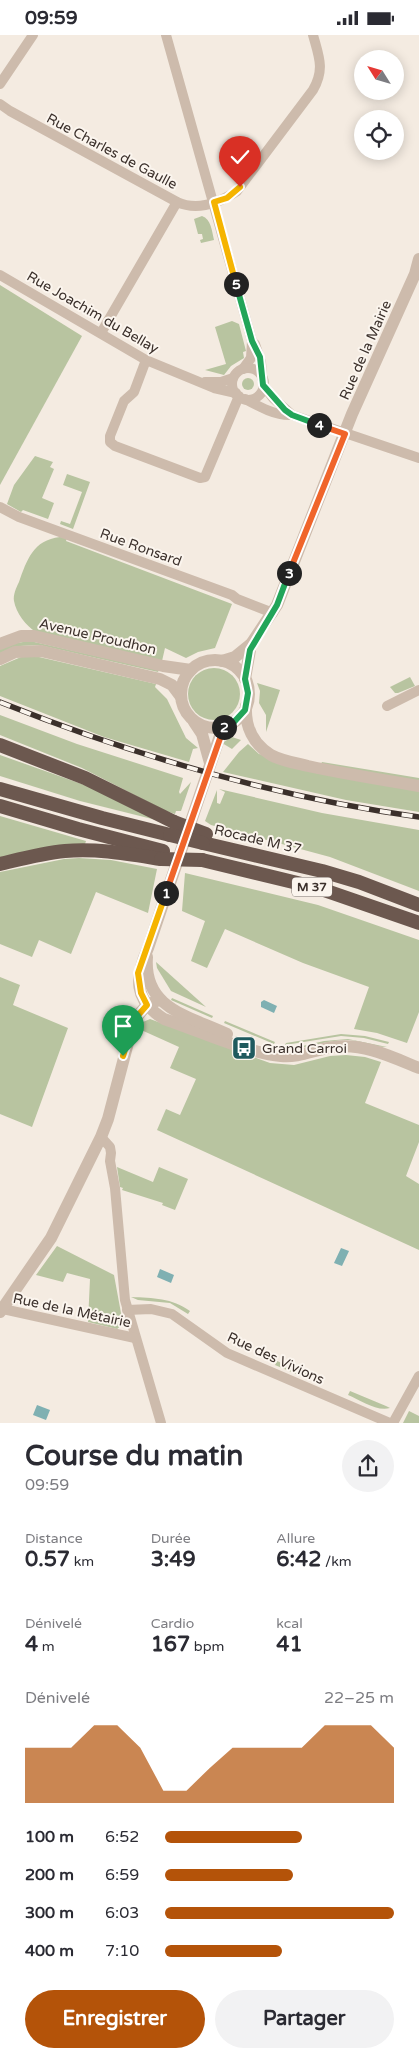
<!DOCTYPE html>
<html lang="fr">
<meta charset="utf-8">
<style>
body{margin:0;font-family:"Varela Round",sans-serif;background:#f2f2f3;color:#2b2b33;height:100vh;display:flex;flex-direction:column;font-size:19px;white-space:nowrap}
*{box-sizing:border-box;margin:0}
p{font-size:16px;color:#7c7c81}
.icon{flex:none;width:28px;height:28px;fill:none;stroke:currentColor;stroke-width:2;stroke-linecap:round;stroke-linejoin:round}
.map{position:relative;height:1388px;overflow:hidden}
.panel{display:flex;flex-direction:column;background:#fff;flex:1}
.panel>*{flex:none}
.needle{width:32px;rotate:307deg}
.tools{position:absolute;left:354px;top:15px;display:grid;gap:10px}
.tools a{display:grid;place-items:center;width:50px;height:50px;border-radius:50%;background:#fff;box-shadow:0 2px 12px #0003;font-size:25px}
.pin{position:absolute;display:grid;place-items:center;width:42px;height:42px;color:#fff;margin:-51px -21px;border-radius:50% 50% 50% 0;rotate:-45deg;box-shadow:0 0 5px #0007}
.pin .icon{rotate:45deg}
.km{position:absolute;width:25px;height:25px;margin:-12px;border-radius:50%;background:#222;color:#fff;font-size:14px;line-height:25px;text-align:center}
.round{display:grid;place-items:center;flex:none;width:52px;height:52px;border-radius:26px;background:#f2f2f3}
.summary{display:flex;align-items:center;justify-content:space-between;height:85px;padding:0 25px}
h1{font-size:28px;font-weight:700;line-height:38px}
.stats{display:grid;grid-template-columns:repeat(3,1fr);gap:8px;height:85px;padding:5px 25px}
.stats div{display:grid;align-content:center}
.stats b{font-size:21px;font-weight:700}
.stats small{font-size:14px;font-weight:400}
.stats p{font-size:14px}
.chart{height:140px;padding:10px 25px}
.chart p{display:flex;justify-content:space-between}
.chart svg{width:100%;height:90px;margin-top:5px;fill:#b45309;opacity:.7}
.primary-button{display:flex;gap:10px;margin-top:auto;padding:10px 25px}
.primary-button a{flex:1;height:58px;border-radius:30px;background:#b45309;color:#fff;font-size:20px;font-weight:700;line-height:58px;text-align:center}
.primary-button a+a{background:#f2f2f3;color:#2b2b33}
ul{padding:0 25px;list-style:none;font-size:16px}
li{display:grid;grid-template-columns:80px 60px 1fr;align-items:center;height:38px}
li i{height:12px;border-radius:6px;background:#b45309}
.status{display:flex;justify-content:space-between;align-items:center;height:35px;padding:0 25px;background:#fff;direction:ltr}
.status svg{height:14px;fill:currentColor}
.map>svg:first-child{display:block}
.green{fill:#b8c4a0}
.water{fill:#7fb0b2}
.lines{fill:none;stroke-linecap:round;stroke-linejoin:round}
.minor{stroke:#cdbbac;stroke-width:10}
.tertiary{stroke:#cdbbac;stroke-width:12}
.trunk{stroke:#6c584f;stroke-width:14}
.rail-casing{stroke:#3b302b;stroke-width:5.5}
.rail{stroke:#fbf5ee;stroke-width:4;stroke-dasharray:11;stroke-linecap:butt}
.trunk-bridge{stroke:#6c584f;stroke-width:14}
.split-1-casing{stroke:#fff;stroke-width:10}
.split-2-casing{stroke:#fff;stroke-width:10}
.split-3-casing{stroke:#fff;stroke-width:10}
.split-4-casing{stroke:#fff;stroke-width:10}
.split-5-casing{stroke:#fff;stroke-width:10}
.split-6-casing{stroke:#fff;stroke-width:10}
.split-1{stroke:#f5b400;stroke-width:6}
.split-2{stroke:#f0652b;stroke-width:6}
.split-3{stroke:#22a559;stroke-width:6}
.split-4{stroke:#f0652b;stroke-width:6}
.split-5{stroke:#22a559;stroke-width:6}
.split-6{stroke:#f5b400;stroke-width:6}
.labels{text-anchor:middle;stroke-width:4;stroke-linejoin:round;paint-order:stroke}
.shield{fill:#fbf5ee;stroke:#756b66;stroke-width:1}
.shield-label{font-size:12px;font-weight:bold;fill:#3b302b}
.street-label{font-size:14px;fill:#3b302b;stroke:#fbf5ee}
.poi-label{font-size:14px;fill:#3b302b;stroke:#fbf5ee;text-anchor:start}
</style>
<div class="status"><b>09:59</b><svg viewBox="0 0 49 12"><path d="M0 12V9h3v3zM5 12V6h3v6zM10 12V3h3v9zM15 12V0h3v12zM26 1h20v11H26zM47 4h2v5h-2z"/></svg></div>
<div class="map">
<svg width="419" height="1388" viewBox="0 0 419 1388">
<rect width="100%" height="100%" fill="#f4ebe1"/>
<!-- green -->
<g class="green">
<path d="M202 181C211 184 212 196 214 205L201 208 200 205 203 204 202 199H198L194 184Z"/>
<path d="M0 250 82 301 0 450Z"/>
<path d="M232 286 239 289 246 316 243 317 244 323 231 331 224 340 205 335 226 329 215 292Z"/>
<circle cx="248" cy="349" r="6"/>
<path d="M35 421 53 427 50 432 54 434 42 463 54 468 48 484 23 475 21 477 7 469 14 450Z"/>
<path d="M67 439 90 447 73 494 60 489 61 486 70 489 82 457 63 450Z"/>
<path d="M60 502 67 503 66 506 232 569 215 613 198 617 186 623 165 613 162 626 36 597C26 591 16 578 14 566 13 560 16 553 19 547 27 525 33 505 60 502Z"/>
<path d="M30 606 159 635 158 637 39 610 20 611 0 620V614L9 609Z"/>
<path d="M21 622H39L156 649 155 652 167 664 186 703 198 713 193 714 189 727 104 702 0 661V631Z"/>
<circle cx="214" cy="659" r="26"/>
<path d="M410 642 415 651 398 658H395L390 652Z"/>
<path d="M257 648 280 655 266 697V680L259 668 260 656Z"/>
<path d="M0 680 77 709 183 743 179 757 180 759 191 747 181 776H176L175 779 166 776 82 733 0 700Z"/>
<path d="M232 702 241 705 232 714 222 708Z"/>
<path d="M248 709 259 719 419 756V777L346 765 223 737 239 717Z"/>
<path d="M0 720 93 753 156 785 80 766 0 741Z"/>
<path d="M322 727 419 743V746L321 729Z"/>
<path d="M219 754 322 778 419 795V856L330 822 211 790 205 786 217 755V768L220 769 225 757Z"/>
<path d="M0 781 86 806 85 809 0 824Z"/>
<path d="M79 823 111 825 157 834 148 878 96 857 71 919 39 905 32 922 0 909V837L64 824Z"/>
<path d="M185 838 318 870 419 905V977L407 1008 377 998 354 994 369 952 303 928 225 894 207 933 191 926 205 886 182 876Z"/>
<path d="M156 927 206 972 171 956 157 933Z"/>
<path d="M0 942 20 950 13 970 68 993 32 1092 0 1079Z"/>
<path d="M172 963 213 981 212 983 171 965Z"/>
<path d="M150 984 270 1028 294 1030 330 1021 346 1020 365 1022 381 1027 365 1068 419 1090V1107L406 1141 419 1149V1215L157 1095 166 1074 180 1080 196 1044 170 1033 179 1012 139 994 143 987Z"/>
<path d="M225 986 275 1007 274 1009 224 988Z"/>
<path d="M341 999 365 1001 389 1007 388 1009 364 1003 341 1001 285 1010 286 1008Z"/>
<path d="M348 1004 387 1012C376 1013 361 1006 349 1005 327 1004 307 1014 285 1015L324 1006Z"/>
<path d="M117 1132 153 1147 159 1132 188 1144 175 1175 162 1170 163 1168 122 1155 123 1153 120 1152Z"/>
<path d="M57 1211 114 1240 123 1289 117 1294 88 1287 90 1244 67 1238 63 1247 36 1240Z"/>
<path d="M131 1262C153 1263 172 1263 190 1276L188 1279 170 1268 138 1265Z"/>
<path d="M277 1326 308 1339 303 1342 275 1330Z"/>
<path d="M350 1356 386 1371 390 1373C377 1377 360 1365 348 1360Z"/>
<path d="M409 1376 419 1381V1388H403Z"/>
</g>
<!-- water -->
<g class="water">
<path d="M264 965 277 971 274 978 261 972V967Z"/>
<path d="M341 1213 349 1216 342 1231 334 1228Z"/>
<path d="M160 1234 174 1240 171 1248 157 1242Z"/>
<path d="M37 1370 50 1375 46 1385 33 1380Z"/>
</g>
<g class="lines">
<!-- minor -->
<g class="minor">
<path d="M166 0 252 306 251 323 243 334"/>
<path d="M0 49 33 0"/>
<path d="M0 69 10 76 177 167C197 176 219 168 237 156L313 55C325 34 319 22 313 0"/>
<path d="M0 240 146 325 214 353 236 358"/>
<path d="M101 298 177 167"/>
<path d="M255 309 261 327 262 343"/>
<path d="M146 325 134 357 124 366 110 401V407L115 411 200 443 205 442 239 361"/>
<circle cx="248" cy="349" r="16"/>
<path d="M205 347H221L233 343"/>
<path d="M263 350 273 363 292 380 419 423"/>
<path d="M245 364C258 371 276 381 291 380"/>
<path d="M0 472 19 482 232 560 237 564 273 578"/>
<path d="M387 671 419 655"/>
<path d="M101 1102 110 1112 111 1118 110 1126 115 1153 125 1265 161 1388"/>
<path d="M3 1274 135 1303"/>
<path d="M127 1275 151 1274 172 1279 227 1318 390 1388"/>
<path d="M393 1388 419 1341"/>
</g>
<!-- tertiary -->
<g class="tertiary">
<path d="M0 609 21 601H34L163 631 191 635"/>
<path d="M0 624 15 617 41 616 160 644 172 650 181 662"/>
<circle cx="215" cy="659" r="34"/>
<path d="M222 626 235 622 251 609 277 570 352 379 415 239 419 224"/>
<path d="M245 644 251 609"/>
<path d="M246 671C245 691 253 709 271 720 282 726 296 728 308 731 345 739 382 745 419 751"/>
<path d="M194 687 202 699 210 728"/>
<path d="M223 692 148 913C135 942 133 965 164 984 200 996 244 1017 281 1021 299 1023 316 1014 334 1012 364 1008 392 1022 419 1033"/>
<path d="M147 922C143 974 189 981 227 999"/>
<path d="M0 1277 51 1203 101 1102 108 1084 134 985 147 970 159 965"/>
</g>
<!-- trunk -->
<g class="trunk">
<path d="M0 710 85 743 174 787"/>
<path d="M0 754 102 783 170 800"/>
<path d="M0 771 78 794 163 816"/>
<path d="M203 808 322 836 359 847 419 870"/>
<path d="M202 825 318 853 419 888"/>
<path d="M0 829C21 824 43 818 65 816 97 813 129 819 161 824"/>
</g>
<defs>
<path id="rail" d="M0 667C135 721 275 762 419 782"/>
</defs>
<!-- rail casing -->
<use href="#rail" class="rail-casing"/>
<!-- rail -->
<use href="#rail" class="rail"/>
<!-- trunk-bridge -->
<g class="trunk-bridge">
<path d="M174 787 206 799"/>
<path d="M170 800 203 808"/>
<path d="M161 824 202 825"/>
</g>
</g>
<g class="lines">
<defs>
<path id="split-1" d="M123 1021 134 985 147 970 141 958 138 938 166 858"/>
<path id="split-2" d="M166 858 224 692"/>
<path id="split-3" d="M224 692 234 687 245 675 248 658 245 644 250 615 277 570 289 538"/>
<path id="split-4" d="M289 538 345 399 319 390"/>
<path id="split-5" d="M236 249 252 306 260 322 263 350 285 375 292 380 319 390"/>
<path id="split-6" d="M236 249 214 167 227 163 240 152"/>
</defs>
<!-- split-1 casing -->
<use href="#split-1" class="split-1-casing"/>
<!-- split-2 casing -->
<use href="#split-2" class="split-2-casing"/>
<!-- split-3 casing -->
<use href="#split-3" class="split-3-casing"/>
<!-- split-4 casing -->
<use href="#split-4" class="split-4-casing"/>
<!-- split-5 casing -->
<use href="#split-5" class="split-5-casing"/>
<!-- split-6 casing -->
<use href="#split-6" class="split-6-casing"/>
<!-- split-1 -->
<use href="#split-1" class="split-1"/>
<!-- split-2 -->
<use href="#split-2" class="split-2"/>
<!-- split-3 -->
<use href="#split-3" class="split-3"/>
<!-- split-4 -->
<use href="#split-4" class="split-4"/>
<!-- split-5 -->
<use href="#split-5" class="split-5"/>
<!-- split-6 -->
<use href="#split-6" class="split-6"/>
</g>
<!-- icons -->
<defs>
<symbol id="bus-square" viewBox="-11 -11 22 22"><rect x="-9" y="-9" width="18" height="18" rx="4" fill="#1f5a5e" stroke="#fbf5ee"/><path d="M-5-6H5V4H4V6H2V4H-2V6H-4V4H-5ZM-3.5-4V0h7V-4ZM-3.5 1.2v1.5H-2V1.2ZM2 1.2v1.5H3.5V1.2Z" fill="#fff"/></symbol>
</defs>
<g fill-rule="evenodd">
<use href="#bus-square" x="230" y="999" width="28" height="28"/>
</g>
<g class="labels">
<!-- shield labels -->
<rect class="shield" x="292" y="842.5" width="40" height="19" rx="4"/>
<g class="shield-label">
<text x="312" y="856">M 37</text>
</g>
<!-- street labels -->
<g class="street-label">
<text transform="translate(112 116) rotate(28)" y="5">Rue Charles de Gaulle</text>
<text transform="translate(93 277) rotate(30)" y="5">Rue Joachim du Bellay</text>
<text transform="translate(365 315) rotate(-66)" y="5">Rue de la Mairie</text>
<text transform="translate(141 512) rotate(20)" y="5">Rue Ronsard</text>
<text transform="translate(98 601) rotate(13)" y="5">Avenue Proudhon</text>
<text transform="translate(258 804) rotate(13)" y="5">Rocade M 37</text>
<text transform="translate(72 1275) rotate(12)" y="5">Rue de la Métairie</text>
<text transform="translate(276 1323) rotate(25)" y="5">Rue des Vivions</text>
</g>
<!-- poi labels -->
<g class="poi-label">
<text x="262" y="1018">Grand Carroi</text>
</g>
</g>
</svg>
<div class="tools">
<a><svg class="needle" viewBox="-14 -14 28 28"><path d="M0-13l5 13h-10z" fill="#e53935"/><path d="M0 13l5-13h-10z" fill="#7c7c81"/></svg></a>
<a><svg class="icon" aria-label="locate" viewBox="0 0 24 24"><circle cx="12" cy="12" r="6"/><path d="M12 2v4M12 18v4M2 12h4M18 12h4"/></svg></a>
</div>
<div class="pin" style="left:123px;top:1021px;background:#1e9e55"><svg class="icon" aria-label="arrive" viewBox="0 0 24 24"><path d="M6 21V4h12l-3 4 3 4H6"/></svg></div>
<div class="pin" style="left:240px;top:152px;background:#d93025"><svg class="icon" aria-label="check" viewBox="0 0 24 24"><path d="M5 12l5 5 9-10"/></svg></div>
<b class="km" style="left:166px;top:858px">1</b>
<b class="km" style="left:224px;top:692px">2</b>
<b class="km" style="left:289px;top:538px">3</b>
<b class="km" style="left:319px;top:390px">4</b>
<b class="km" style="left:236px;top:249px">5</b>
</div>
<section class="panel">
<div class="summary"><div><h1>Course du matin</h1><p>09:59</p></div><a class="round"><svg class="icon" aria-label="share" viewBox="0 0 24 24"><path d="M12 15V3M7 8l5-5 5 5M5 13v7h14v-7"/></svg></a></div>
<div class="stats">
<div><p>Distance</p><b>0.57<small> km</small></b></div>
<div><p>Durée</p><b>3:49</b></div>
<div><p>Allure</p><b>6:42<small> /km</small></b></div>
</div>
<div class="stats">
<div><p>Dénivelé</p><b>4<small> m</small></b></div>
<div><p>Cardio</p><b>167<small> bpm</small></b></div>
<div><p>kcal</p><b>41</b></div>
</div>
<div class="chart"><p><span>Dénivelé</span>22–25 m</p>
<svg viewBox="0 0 160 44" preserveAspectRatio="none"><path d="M0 44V17L10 17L20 17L30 6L40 6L50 17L60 38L70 38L80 27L90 17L100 17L110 17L120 17L130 6L140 6L150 6L160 17V44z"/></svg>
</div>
<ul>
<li><b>100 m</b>6:52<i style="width:60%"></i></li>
<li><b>200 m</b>6:59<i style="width:56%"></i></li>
<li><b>300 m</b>6:03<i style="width:100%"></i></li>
<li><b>400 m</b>7:10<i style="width:51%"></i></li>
</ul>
<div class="primary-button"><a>Enregistrer</a><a>Partager</a></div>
</section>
